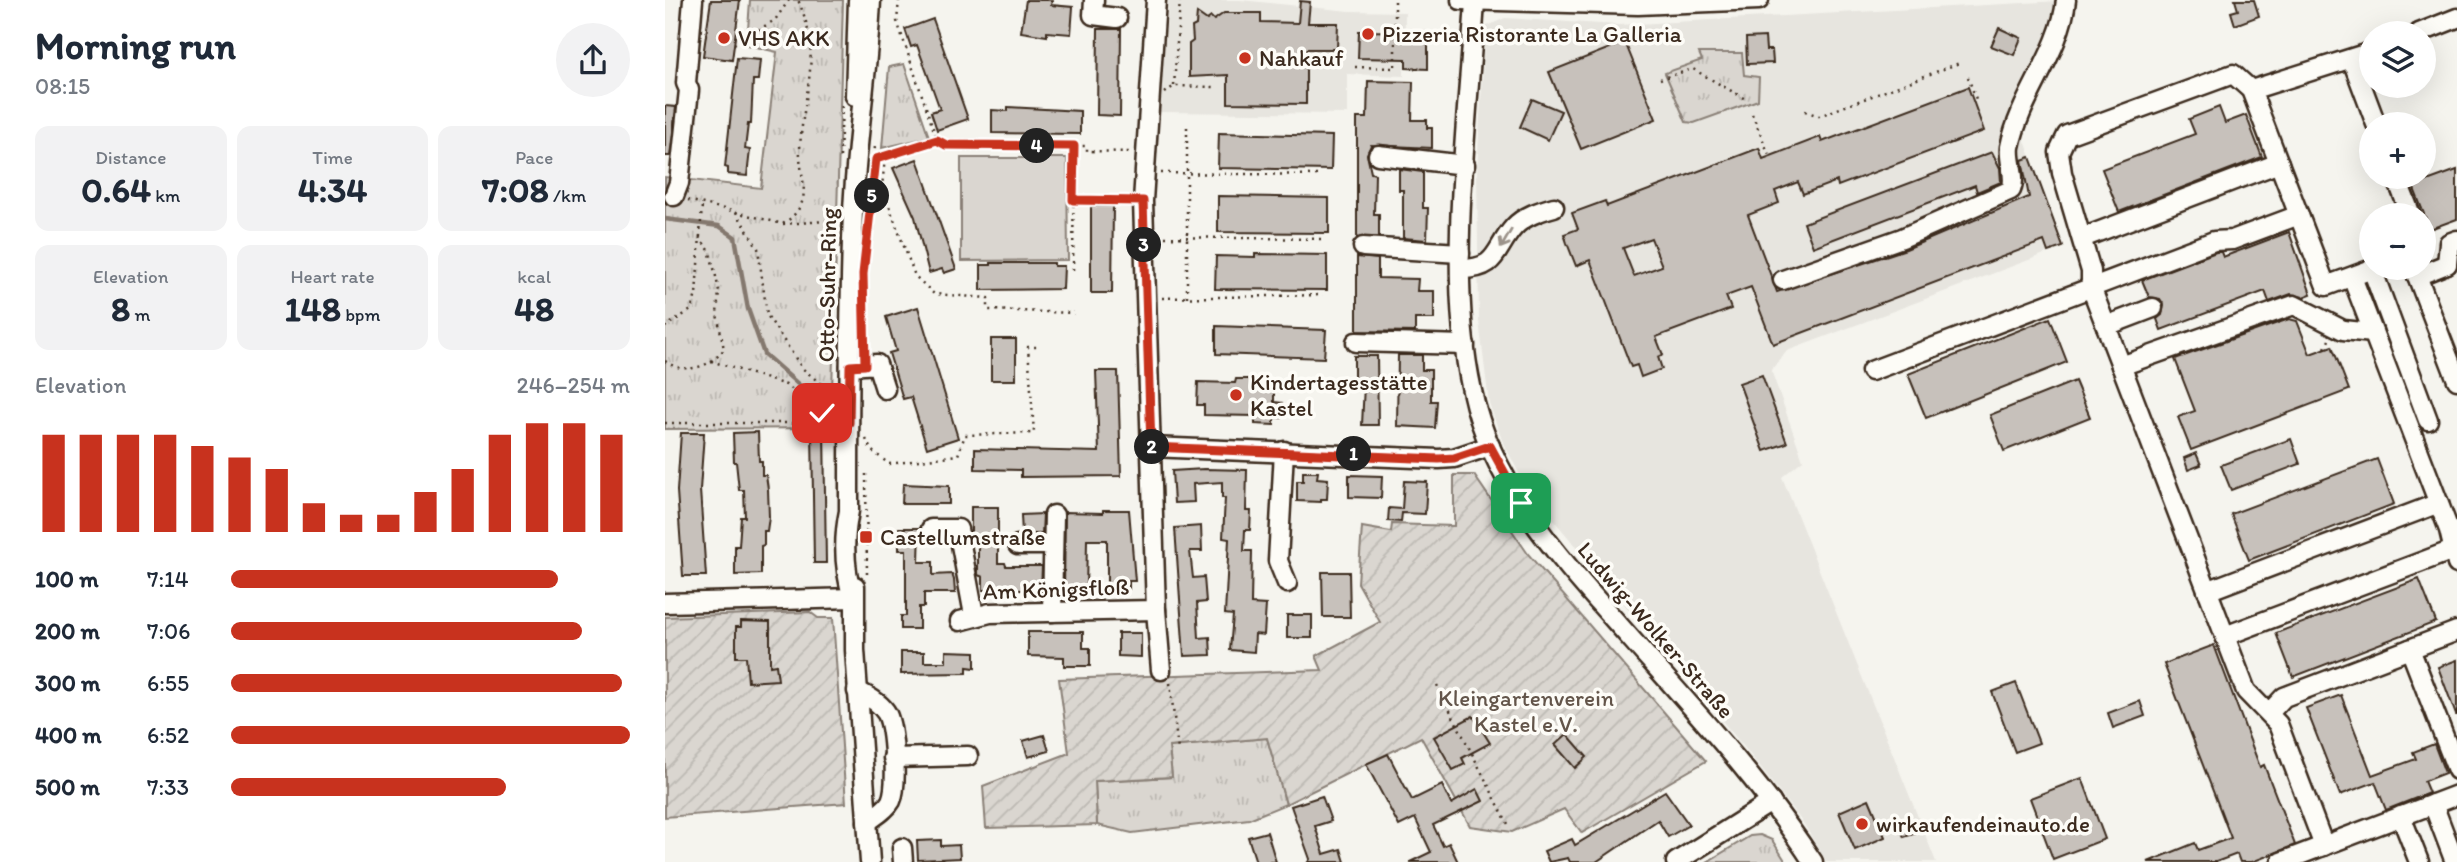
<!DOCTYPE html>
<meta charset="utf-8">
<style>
body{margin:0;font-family:Itim,sans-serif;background:#f2f2f3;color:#1f2937;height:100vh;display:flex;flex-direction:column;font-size:26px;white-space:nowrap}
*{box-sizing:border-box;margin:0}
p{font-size:23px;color:#747a83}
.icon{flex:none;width:38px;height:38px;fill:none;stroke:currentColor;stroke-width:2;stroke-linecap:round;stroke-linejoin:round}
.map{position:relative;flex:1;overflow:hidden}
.side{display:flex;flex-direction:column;background:#fff;width:665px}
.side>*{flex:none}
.buttons{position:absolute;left:1694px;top:21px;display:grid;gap:14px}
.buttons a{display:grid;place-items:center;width:77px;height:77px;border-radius:50%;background:#fff;box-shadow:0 7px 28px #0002;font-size:35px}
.pin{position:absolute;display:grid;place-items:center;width:60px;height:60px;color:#fff;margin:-30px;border-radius:14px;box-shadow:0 4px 10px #0006}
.km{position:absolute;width:35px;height:35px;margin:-18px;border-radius:50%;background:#222;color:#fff;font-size:19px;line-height:35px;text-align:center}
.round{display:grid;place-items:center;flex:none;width:74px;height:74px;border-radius:37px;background:#f2f2f3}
.head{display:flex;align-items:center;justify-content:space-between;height:119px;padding:0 35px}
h1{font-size:38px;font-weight:800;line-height:52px}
.stats{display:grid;grid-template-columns:repeat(3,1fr);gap:10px;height:119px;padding:7px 35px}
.stats div{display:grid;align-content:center;border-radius:14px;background:#f2f2f3;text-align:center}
.stats b{font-size:35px;font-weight:800}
.stats small{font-size:19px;font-weight:400}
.stats p{font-size:19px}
.chart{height:196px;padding:14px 35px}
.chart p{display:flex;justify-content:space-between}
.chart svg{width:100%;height:126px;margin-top:7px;stroke:#c8321e;stroke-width:6}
ul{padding:0 35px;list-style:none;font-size:23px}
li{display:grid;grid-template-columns:112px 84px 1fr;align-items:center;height:52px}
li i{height:18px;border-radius:9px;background:#c8321e}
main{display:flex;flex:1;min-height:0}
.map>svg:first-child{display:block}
.built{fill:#e7e5df}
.grass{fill:#dad6d0;stroke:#8a8077;stroke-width:2}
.park{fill:url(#park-tufts);stroke:#8a8077;stroke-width:2}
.garden{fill:url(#garden-furrows);stroke:#8a8077;stroke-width:2}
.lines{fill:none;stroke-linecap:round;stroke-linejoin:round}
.stream{stroke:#84786e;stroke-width:4.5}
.building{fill:#c7c1bb;stroke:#3b2a1e;stroke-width:2;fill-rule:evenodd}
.minor-casing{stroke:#3b2a1e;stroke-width:23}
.path{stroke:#3b2a1e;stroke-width:2.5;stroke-dasharray:2 5;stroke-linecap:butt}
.minor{stroke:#fdfcf7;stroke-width:18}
.oneway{stroke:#9c938a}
.route-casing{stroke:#fff;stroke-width:14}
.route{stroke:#c8321e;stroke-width:9}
.poi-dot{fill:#c8321e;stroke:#fdfcf7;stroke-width:2.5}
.labels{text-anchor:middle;stroke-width:7;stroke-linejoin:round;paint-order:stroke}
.poi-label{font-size:23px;fill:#3b2a1e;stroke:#fdfcf7;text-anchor:start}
.street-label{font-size:23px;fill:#3b2a1e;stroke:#fdfcf7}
.park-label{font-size:23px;fill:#63554a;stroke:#fdfcf7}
</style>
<main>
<section class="side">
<div class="head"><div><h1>Morning run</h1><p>08:15</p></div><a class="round"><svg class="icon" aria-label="share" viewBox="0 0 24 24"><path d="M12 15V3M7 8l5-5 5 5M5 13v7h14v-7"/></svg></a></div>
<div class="stats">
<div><p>Distance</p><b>0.64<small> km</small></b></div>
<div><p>Time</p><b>4:34</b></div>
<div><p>Pace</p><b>7:08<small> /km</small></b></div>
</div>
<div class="stats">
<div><p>Elevation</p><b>8<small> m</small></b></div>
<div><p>Heart rate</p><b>148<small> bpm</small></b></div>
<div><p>kcal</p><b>48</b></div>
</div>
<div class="chart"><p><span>Elevation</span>246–254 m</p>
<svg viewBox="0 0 160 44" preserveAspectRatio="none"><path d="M5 44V10M15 44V10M25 44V10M35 44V10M45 44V14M55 44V18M65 44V22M75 44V34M85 44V38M95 44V38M105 44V30M115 44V22M125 44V10M135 44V6M145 44V6M155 44V10"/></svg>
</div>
<ul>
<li><b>100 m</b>7:14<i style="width:82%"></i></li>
<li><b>200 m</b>7:06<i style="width:88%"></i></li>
<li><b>300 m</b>6:55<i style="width:98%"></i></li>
<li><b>400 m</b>6:52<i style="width:100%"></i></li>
<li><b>500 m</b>7:33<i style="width:69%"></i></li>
</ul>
</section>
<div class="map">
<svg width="1792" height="862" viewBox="0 0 1792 862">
<defs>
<pattern id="park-tufts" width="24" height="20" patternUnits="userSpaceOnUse" patternTransform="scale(1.75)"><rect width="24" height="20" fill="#dad6d0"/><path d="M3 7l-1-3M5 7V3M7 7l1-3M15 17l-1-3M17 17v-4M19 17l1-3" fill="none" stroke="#bcb8b2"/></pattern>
<pattern id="garden-furrows" width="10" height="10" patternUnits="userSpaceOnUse" patternTransform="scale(1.75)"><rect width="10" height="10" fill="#dad6d0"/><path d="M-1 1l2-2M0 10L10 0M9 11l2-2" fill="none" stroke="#bcb8b2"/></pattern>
</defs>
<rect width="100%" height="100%" fill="#f5f4ee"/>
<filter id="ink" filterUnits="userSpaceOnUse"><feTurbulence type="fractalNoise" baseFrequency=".0143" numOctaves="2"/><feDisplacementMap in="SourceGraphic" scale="14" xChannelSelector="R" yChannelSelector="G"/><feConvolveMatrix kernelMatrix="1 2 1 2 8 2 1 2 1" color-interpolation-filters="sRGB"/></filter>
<g filter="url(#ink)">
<!-- built -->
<g class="built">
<path d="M504 0H575L684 11 740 12 739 76 682 74V114L492 112Z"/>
<path d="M1413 0 1359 138 1398 247 1122 351 1106 370 1138 460 1117 477 1271 862H1162L1138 823 1084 753 892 524 855 475 837 440 824 403 814 321 812 172 820 27 840 18 953 25Z"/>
</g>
<!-- grass -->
<path class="grass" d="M296 158H402L403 260 296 261Z"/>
<!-- park -->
<g class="park">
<path d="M85 0H178L166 428 0 429V177L96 188 112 52 82 45Z"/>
<path d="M1034 53H1077L1079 75 1094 77 1093 100 1029 123 1021 122 1000 73 1037 60Z"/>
<path d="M239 64 264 137 217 148 224 67Z"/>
<path d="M602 738 621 804 584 819 467 833 432 825 430 781 507 777 504 747Z"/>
<path d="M1095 835 1107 840 1121 862H1042L1085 836Z"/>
</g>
<!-- garden -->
<g class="garden">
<path d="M789 475H809L863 554 1041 761 917 833 899 809 847 832 805 826 756 737 621 804 602 738 504 747 507 777 430 781 432 825 321 828 318 786 404 753 394 679 657 670 651 656 715 622 693 583 697 527 726 532 727 524 789 526Z"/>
<path d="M145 612 153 618H168L181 803 0 817V617Z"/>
</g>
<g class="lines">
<!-- stream -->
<path class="stream" d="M0 219 54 226 70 237 83 309 99 354 160 408"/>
</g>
<!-- building -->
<g class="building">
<path d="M46 0H75L67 60 38 56Z"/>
<path d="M361 0H387L386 5 408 7 406 34 382 32V36L356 32Z"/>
<path d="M1570 0H1589L1594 16 1570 25 1566 12 1573 10Z"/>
<path d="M635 1 645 2 643 23H673L672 49H641V104L563 103V75L524 77V44L528 41 527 27 531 25 532 13 542 20 546 17 549 20 559 13H596V22L633 23Z"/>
<path d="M268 19 303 119 272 130 266 112 275 109 252 45 246 47 240 29Z"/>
<path d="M1334 28 1356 38 1349 55 1326 46Z"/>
<path d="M433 29H456L455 116 432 115Z"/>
<path d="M694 31 763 32V69L741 68V59L693 58Z"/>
<path d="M1100 37 1101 50H1107L1108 63 1082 64 1081 38Z"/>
<path d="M960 42 991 119 916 149 884 72Z"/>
<path d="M72 58 95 60 93 80H88L86 124H83L80 149 85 150 82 176 63 174V168L60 167Z"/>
<path d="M703 81 748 82 747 120H762V128H767V148L706 145 702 154 706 173 710 174 709 214H714V237L692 238V118H702Z"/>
<path d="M1303 87 1319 131 1173 186 1172 181 1138 194 1133 182 1110 191 1114 203 1083 215 1112 292 1241 249 1364 197 1357 160 1365 157 1398 247 1383 252 1379 241 1108 344 1086 287 1061 296 1066 309 991 337 998 355 993 357 997 369 976 377 972 365 966 367 925 260 911 266 902 243 899 234 913 229 907 213 940 201 942 206 1094 148 1098 159 1155 137 1157 142ZM986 238 997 266 969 276 958 248Z"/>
<path d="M867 99 896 111 883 140 855 127Z"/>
<path d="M0 106 11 107 5 156H0Z"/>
<path d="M343 107 415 111V134L327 133V110L343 111Z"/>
<path d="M1554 107 1560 123 1581 115 1597 157 1454 212 1437 169 1530 134 1524 119Z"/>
<path d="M554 133 667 136 666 170 553 168Z"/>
<path d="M1327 152 1335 168 1336 182 1312 192 1310 185 1148 247 1139 223Z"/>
<path d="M252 159 291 269 279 273 277 269 264 273 250 217 228 168Z"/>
<path d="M734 169 758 172V208H763L762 240 738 238V190H734Z"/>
<path d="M1792 170V219L1765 229 1748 186Z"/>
<path d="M553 196 664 198V233L553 232Z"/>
<path d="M426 206H448L447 293H426Z"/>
<path d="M1624 232 1646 294 1638 297 1626 294 1604 302 1600 291 1496 330 1492 319 1497 315 1499 305 1495 299 1484 297 1477 280 1551 252H1556L1558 257Z"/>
<path d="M590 254 662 255V290L550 289 551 256 590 257Z"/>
<path d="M692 257 713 259V278L753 279 752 291H769V319H750V332L692 331Z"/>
<path d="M326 263H389V266H399L398 289 316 290V265H326Z"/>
<path d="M253 307 293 438 262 448 246 397 238 399 224 353 231 351 221 317Z"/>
<path d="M1385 318 1402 362 1261 418 1243 374Z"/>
<path d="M1624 319 1632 321 1645 354 1667 346 1684 390 1526 450 1513 417 1530 411 1510 359Z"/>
<path d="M551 326 661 330 659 358 551 354Z"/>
<rect x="326" y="339" width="25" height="41"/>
<path d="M733 355H757V370H766V401H772L770 428 732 426Z"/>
<path d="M689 356H712L713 425H697L699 385H689Z"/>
<path d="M431 371H453L456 476 356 477V470L310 469V449L434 452Z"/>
<path d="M1097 375 1122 443 1099 451 1074 383Z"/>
<path d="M571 379H590V387H609V402L617 403V418H609V425L590 424V416L539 415V405H532L533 382 570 383Z"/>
<path d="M1410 381 1425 417 1339 451 1325 415Z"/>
<path d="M159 428 161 563H149L147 429Z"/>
<path d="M93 432 94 461H97V475H101L103 489 104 517 102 531H99V545L96 546V574L70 575V546H74L76 517H80L79 490H74L71 462H69L68 433Z"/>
<path d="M16 433H39L35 490 41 576H18L12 491Z"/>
<path d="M1626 439 1635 464 1566 490 1556 465Z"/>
<path d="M1531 453 1536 465 1523 470 1519 458Z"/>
<path d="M1712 459 1729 504 1584 560 1566 514Z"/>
<path d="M539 469 582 470 581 511H586L585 530H580L579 551H587L586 604 601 605 599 635 590 634 589 652 565 650 568 615 560 614 564 539 558 538 560 498H557V482L528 484 529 502 509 503 507 471Z"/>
<path d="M638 472H653L652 478 663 479 662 499H656V502L632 501V481H638Z"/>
<path d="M684 475 717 476 716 498 684 497Z"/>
<path d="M739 481 762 482 760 514 737 513 736 522 723 521 724 508 737 509Z"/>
<path d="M238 484 284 486V504H237Z"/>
<path d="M306 507H333V563H340L341 566H377L376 590H318V577L313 575V543H307L306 539Z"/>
<path d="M438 510H464L470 581H464V589H442V540H422L421 592H399L400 512 438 513Z"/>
<path d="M378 514 377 534H357L356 515Z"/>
<path d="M536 526 537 551H525L528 578 539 577 541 602 532 603 534 638 545 637 546 655 519 656 510 528Z"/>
<path d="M234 528H255L254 562H268V575L287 574 289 580 290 593H259V607H254V629H236V616H241V550H234Z"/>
<path d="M657 572H684L685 617H658Z"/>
<path d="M1754 579 1771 622 1628 677 1611 633Z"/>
<rect x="622" y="615" width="25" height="23"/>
<path d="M76 621 105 622V666L111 665 113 680 83 682 81 657H71V627H76Z"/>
<path d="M363 632H418V648H425V666H399V657L363 656Z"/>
<path d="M453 633H476V657L453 656Z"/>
<path d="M1549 645 1595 767 1599 765 1630 845 1587 862H1575L1572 854 1551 862H1483L1530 843 1533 850 1566 838 1499 664Z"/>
<path d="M281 651 310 652V668L302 667V673L236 674V652H259V662H281Z"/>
<path d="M1792 660V715H1791L1773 667Z"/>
<path d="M1351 683 1374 743 1350 752 1327 692Z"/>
<path d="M1676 695 1707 775 1751 759 1748 752 1769 744 1780 773 1759 781 1764 793 1721 810 1710 782 1675 795 1641 708Z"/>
<path d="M1475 701 1480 716 1448 728 1443 713Z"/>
<path d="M808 716 825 743 797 758 800 764 788 770 769 737Z"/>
<path d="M902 734 922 757 910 768 890 745Z"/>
<path d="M379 735 384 751 363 757 358 741Z"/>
<path d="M723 754 747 800 777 785 786 804 812 789 818 801 768 825 778 846 784 843 793 862H745L766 852 750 818 734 826 701 764Z"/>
<path d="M1417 778 1440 839 1388 859 1365 798Z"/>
<path d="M1000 791 1024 825 1003 837 993 820 931 862H905L903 858 884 862 879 851 907 839 910 845Z"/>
<path d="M657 796 666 821 650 826 659 854 676 849 680 862H643L645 859 626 806Z"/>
<path d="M1204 799 1220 837 1190 850 1174 812Z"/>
<path d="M1246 818 1251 833 1239 837 1233 822Z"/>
<path d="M602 832 611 862H591L583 837Z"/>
<path d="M276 840V846L294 845 295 858 253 860 252 841Z"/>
</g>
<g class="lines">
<defs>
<g id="minor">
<path d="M429 0 428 15 452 18"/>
<path d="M796 0 973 5 1094 0"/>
<path d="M810 1C803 121 781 274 807 391 828 490 903 567 968 641 1031 712 1096 782 1148 862"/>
<path d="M1754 33 1792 18"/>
<path d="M1687 60 1711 124"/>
<path d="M1586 90 1706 52"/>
<path d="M190 96 193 0"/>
<path d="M713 155 800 165"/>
<path d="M1731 177 1746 215"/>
<path d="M9 196 14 183 24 90 21 83 28 0"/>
<path d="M1417 238 1614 163"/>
<path d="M698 247 795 253"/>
<path d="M1782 264 1784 243 1792 240"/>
<path d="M1749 268 1792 380"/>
<path d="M796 269C834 269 829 249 849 227 859 216 875 211 889 207"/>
<path d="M1752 276 1782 264"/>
<path d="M1687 277 1784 530 1792 564"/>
<path d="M1118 280 1237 238 1346 190C1352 177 1343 162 1345 147 1355 96 1396 52 1401 0"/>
<path d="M1441 326 1488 308"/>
<path d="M691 342 800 345"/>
<path d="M185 366 212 364 220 389"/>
<path d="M1456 366 1629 305 1678 330 1708 333"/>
<path d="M1206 371 1549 241 1567 240 1634 215"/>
<path d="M486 447 774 459 789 458 825 446"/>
<path d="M619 451 613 561 622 583"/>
<path d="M266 529H293L309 615"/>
<path d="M353 545H388"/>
<path d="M190 586V650L205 862"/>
<path d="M1542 591 1774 503"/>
<path d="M188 598C179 569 178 540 184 511 184 411 184 312 188 212 191 141 203 71 206 0"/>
<path d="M0 603 188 598"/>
<path d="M491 610 496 670"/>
<path d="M387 612 389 515"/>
<path d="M295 621 325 613 491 610 478 201 491 0"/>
<path d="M1560 636 1788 550"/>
<path d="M1745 649 1792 770"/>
<path d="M192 691C203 696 216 703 222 714 229 729 233 786 226 801 221 810 210 816 202 822"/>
<path d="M1604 713 1619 697 1792 631"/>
<path d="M228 758 303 756"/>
<path d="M1768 804 1790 862"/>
<path d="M1736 816 1754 862"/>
<path d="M1659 846 1613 724 1581 691 1426 287V271L1397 173 1394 152 1402 135 1568 74 1586 90 1661 286 1707 269 1763 420"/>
<path d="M237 848 238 862"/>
<path d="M1011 862 1106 802"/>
<path d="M1616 862 1792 795"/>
</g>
</defs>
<!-- minor casing -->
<use href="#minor" class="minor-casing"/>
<!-- path -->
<g class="path">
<path d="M234 0 232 21 272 140 220 157 217 187 250 276 269 294 323 298V310L409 313"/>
<path d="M69 44 110 20 124 0"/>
<path d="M690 67 730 68V0"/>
<path d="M1303 77 1311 99 1308 101"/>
<path d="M995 79 1028 69 1082 100"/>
<path d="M509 86 515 0"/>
<path d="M500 93 509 86 550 87"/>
<path d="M1140 111 1154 116 1297 62"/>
<path d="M1087 114 1105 157"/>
<path d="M272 140 281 145 422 146V151L465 152"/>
<path d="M175 157 177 105"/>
<path d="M496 173 654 175"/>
<path d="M23 200 118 224C127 218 135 210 138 199 141 183 134 166 135 150 137 93 159 58 133 0"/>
<path d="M408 200 465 201"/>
<path d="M71 212 93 248 102 315 137 368 168 394"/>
<path d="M205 212 210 146"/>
<path d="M118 224 161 221 172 215"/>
<path d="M493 237 661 239"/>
<path d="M408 270 409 146"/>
<path d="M522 297V126"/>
<path d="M497 298 658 295"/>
<path d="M0 327 26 310 31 295 37 205"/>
<path d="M1660 348 1665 338"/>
<path d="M0 361C20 375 45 368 59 349L52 314 54 291 50 272 44 250 34 237"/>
<path d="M46 361 121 385 153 408 161 423"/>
<path d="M0 423H168"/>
<path d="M137 433V423"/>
<path d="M201 439 206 450 224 464 293 455 300 435 369 433 363 347H374"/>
<path d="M201 474 202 576"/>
<path d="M505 683 513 750"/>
<path d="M772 685 843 824"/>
</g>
<!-- minor -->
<use href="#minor" class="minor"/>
</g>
<!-- one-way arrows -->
<defs><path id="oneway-shaft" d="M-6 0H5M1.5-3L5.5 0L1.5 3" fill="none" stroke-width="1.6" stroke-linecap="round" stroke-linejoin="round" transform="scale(1.75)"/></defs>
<use class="oneway" href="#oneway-shaft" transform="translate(841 239) rotate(120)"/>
</g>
<g class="lines" filter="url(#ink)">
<defs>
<path id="route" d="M157 413 161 423H184L185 366 200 365 198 274 211 159 272 140 281 145 409 146 408 200 478 201 486 447 774 459 789 458 825 446 856 503"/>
</defs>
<!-- route casing -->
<use href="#route" class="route-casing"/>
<!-- route -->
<use href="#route" class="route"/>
</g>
<!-- markers -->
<g class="poi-dot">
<circle cx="703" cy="34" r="7"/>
<circle cx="59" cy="38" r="7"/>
<circle cx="580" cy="58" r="7"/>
<circle cx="571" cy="395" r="7"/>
<rect x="194" y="530" width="14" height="14" rx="3.5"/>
<circle cx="1197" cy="824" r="7"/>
</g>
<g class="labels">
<!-- poi labels -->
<g class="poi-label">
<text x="717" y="42">Pizzeria Ristorante La Galleria</text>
<text x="73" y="46">VHS AKK</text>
<text x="594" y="66">Nahkauf</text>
<text x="585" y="390">Kindertagesstätte<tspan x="585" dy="26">Kastel</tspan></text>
<text x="215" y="545">Castellumstraße</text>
<text x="1211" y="832">wirkaufendeinauto.de</text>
</g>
<!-- street labels -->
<g class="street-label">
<text transform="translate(162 285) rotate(-89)" y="8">Otto-Suhr-Ring</text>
<text transform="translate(391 589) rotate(-2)" y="8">Am Königsfloß</text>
<text transform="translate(991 630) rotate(49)" y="8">Ludwig-Wolker-Straße</text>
</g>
<!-- park labels -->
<g class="park-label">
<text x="861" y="706">Kleingartenverein<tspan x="861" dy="26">Kastel e.V.</tspan></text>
</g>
</g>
</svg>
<div class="buttons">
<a><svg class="icon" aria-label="layers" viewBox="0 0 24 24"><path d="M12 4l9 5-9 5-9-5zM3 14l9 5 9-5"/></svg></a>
<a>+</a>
<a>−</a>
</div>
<div class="pin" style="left:856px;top:503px;background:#1e9e55"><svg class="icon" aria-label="arrive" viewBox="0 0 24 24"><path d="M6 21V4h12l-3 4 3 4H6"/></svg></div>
<div class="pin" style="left:157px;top:413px;background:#d93025"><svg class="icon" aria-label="check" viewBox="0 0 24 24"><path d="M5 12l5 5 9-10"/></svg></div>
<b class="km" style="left:689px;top:454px">1</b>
<b class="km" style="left:487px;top:447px">2</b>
<b class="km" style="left:479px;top:245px">3</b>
<b class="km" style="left:372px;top:146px">4</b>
<b class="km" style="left:207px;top:196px">5</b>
</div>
</main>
